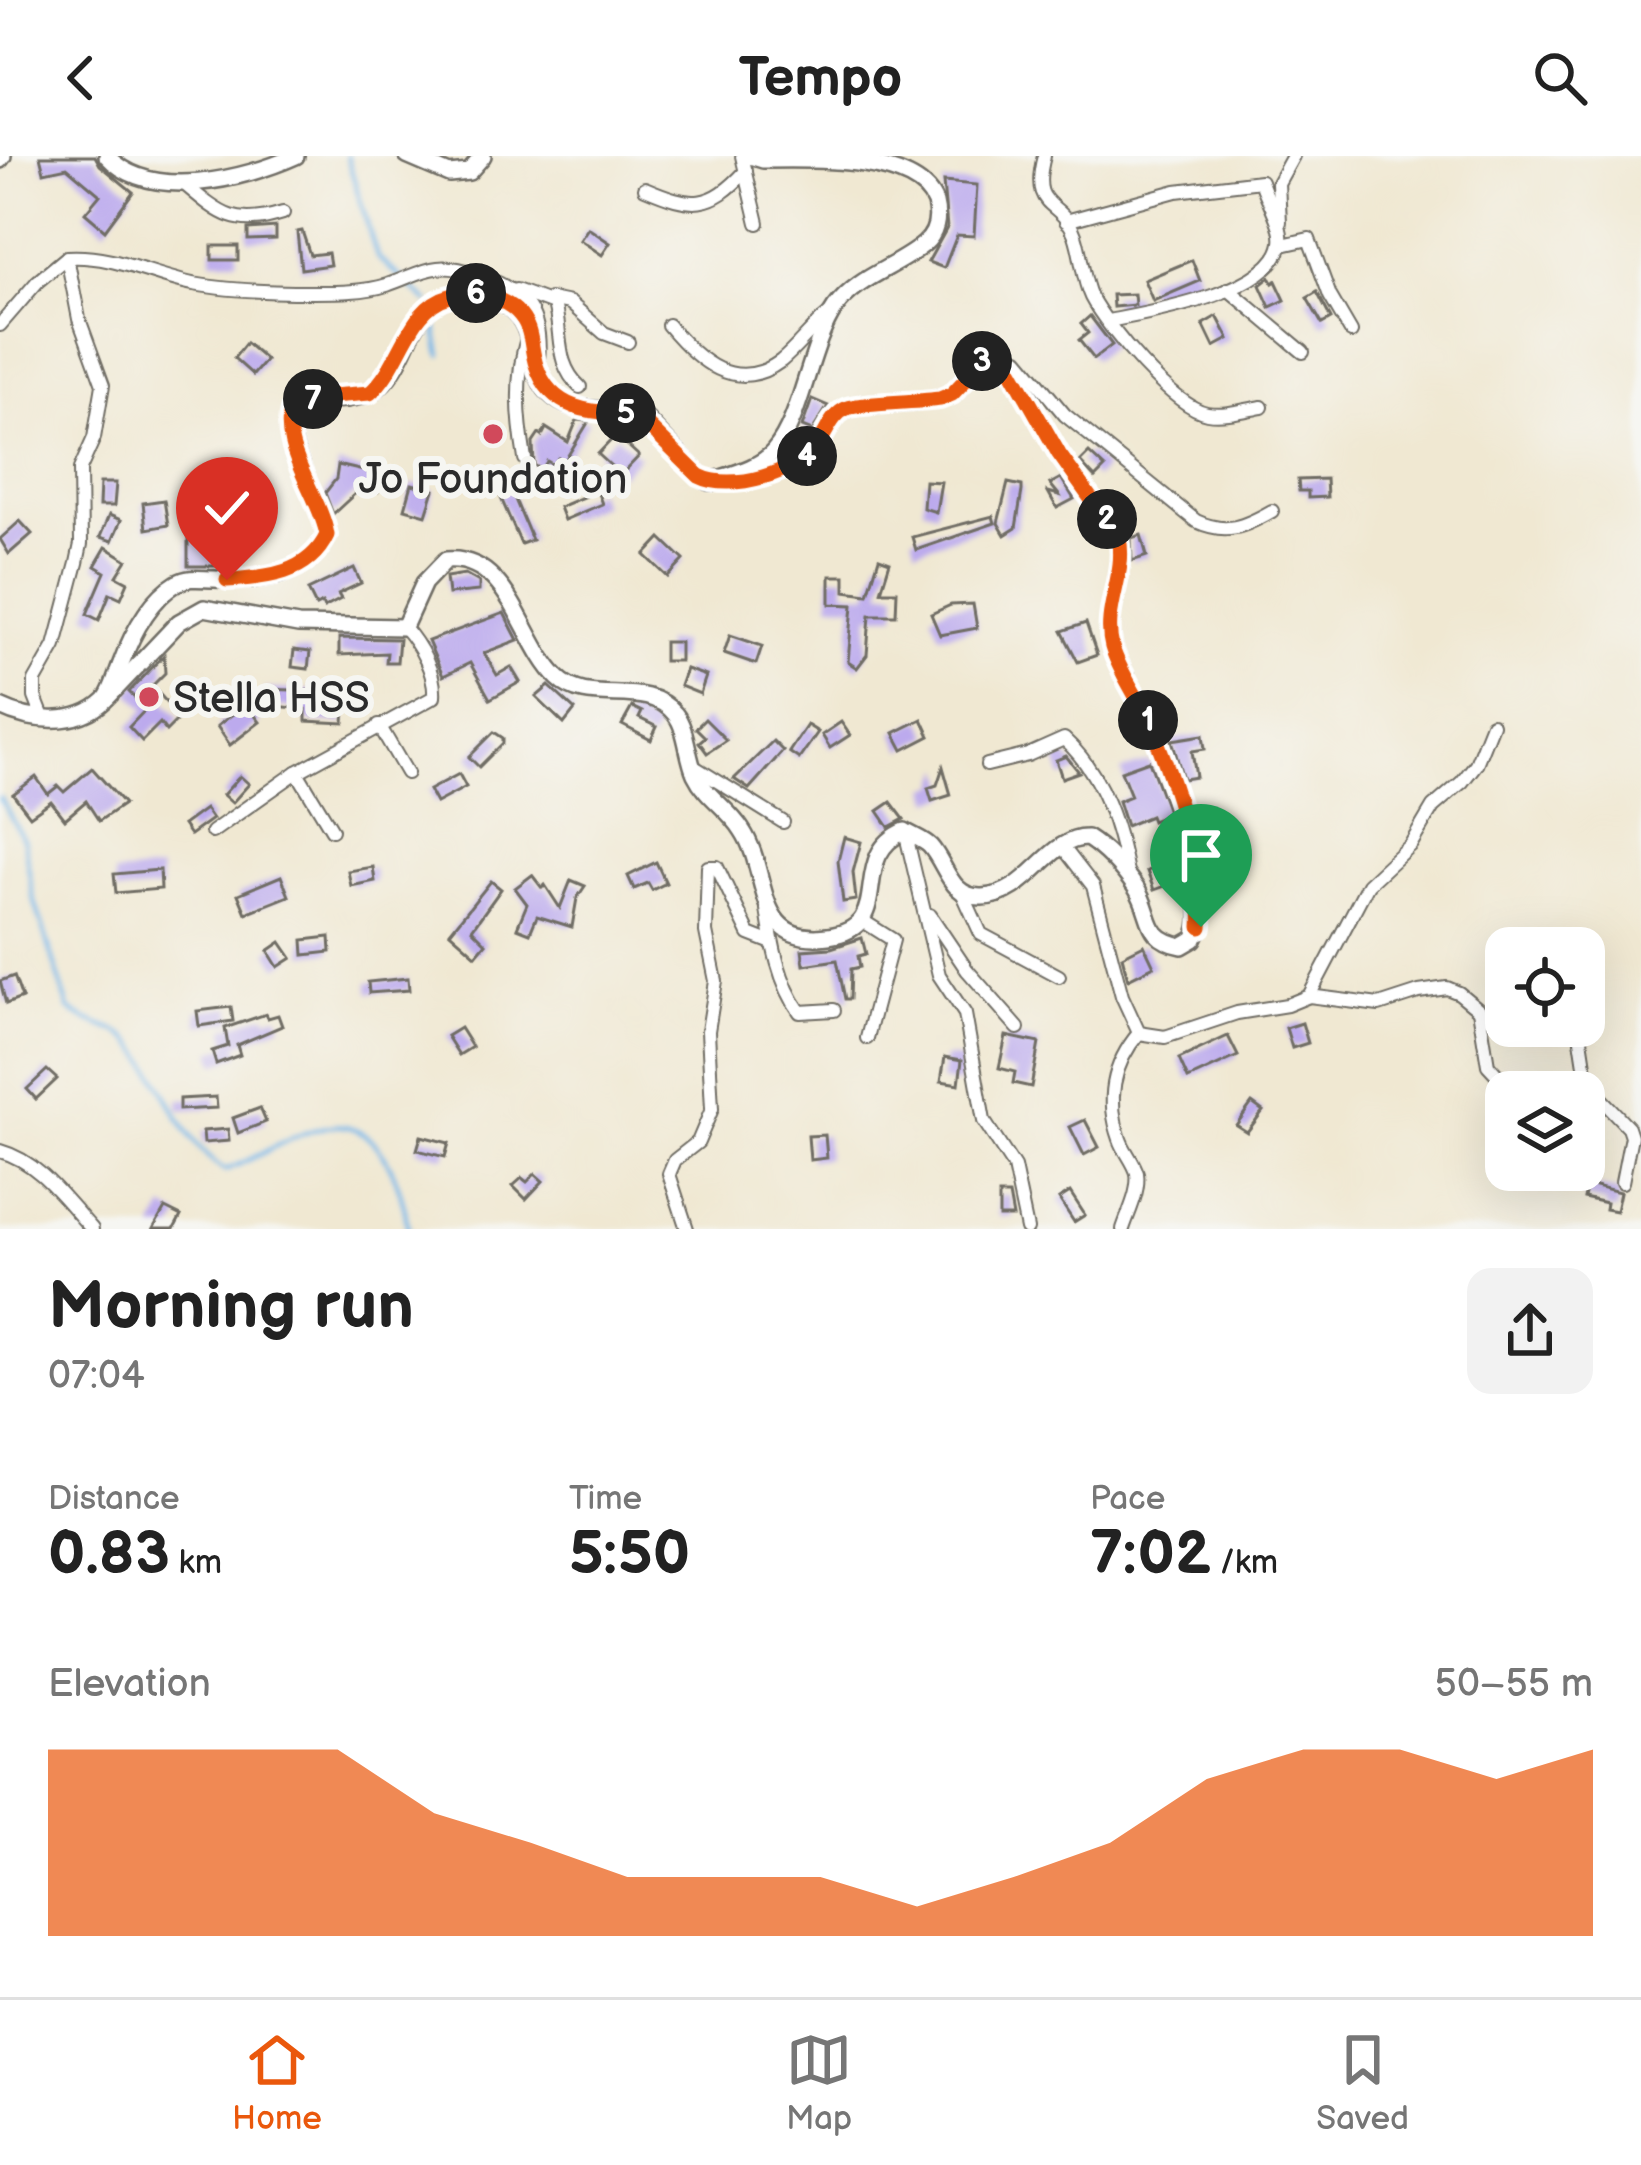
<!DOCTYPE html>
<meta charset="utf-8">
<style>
body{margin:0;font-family:"Balsamiq Sans",sans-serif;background:#f2f2f2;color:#222;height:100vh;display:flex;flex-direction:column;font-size:45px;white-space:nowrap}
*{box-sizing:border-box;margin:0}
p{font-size:39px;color:#767676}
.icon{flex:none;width:66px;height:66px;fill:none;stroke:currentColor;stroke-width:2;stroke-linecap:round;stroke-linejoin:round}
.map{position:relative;height:1073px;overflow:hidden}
.sheet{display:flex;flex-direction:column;background:#fff;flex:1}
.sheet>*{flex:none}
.buttons{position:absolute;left:1485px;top:771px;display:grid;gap:24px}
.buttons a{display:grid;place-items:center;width:120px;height:120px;border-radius:24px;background:#fff;box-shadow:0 12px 48px #0002;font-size:60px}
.pin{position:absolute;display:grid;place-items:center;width:102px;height:102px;color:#fff;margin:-123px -51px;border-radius:50% 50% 50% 0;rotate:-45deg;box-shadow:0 0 12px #0007}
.pin .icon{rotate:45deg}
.km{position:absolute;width:60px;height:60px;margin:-30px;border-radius:50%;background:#222;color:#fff;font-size:33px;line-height:60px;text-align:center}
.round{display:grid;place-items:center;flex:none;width:126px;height:126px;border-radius:24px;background:#f2f2f2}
.summary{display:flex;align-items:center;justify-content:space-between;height:204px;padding:0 48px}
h1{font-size:66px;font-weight:700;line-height:90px}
.figures{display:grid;grid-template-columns:repeat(3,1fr);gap:18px;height:204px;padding:12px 48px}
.figures div{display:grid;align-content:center}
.figures b{font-size:60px;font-weight:700}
.figures small{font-size:33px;font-weight:400}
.figures p{font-size:33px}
.chart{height:336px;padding:24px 48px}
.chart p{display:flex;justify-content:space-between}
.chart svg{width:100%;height:216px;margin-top:12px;fill:#ea580c;opacity:.7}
header{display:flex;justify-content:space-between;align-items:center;height:156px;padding:0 48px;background:#fff;font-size:54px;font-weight:700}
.tab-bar{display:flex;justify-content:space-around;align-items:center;height:168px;border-top:3px solid #e0e0e0;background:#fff;font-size:33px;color:#767676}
.tab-bar a{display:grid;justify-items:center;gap:6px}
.tab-bar .selected{color:#ea580c}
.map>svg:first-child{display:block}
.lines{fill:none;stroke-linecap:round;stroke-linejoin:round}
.stream{stroke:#72b6e8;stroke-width:4.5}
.building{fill:#bcaaed}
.minor-casing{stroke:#706d65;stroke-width:16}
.tertiary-casing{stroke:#706d65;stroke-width:20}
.minor{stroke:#fff;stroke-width:12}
.tertiary{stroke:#fff;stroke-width:15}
.route-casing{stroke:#fff;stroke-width:24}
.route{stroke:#ea580c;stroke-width:15}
.poi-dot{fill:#d1495b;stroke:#f6f6f2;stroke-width:4.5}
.labels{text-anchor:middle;stroke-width:12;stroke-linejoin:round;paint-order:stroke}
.poi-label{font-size:42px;fill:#2b2b2b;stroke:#f6f6f2}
</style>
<header><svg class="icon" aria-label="back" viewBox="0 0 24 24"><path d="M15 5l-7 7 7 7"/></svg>Tempo<svg class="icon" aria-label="search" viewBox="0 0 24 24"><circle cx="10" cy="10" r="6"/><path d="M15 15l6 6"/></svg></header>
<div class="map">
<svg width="1641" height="1073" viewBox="0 0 1641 1073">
<rect width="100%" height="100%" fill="#f6f6f2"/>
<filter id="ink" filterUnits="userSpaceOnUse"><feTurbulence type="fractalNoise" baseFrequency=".00833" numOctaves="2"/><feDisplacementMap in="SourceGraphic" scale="24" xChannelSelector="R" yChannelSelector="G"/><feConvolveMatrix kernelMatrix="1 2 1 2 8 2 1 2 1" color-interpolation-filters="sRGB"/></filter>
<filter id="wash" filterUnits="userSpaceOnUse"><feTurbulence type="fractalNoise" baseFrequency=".004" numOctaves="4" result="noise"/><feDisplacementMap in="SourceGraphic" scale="48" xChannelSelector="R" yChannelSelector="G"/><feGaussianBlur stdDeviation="2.7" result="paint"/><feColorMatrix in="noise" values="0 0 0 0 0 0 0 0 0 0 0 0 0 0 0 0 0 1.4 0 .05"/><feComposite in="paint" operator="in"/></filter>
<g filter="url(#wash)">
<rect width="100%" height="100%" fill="#f0e8d2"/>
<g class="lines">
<!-- stream -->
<g class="stream">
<path d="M347 0 377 101 428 146"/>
<path d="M433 156 441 199"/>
<path d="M0 642 24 685 33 740 69 853C88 870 119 870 135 889 168 929 180 986 225 1014 258 1002 286 981 321 972 379 955 403 1030 408 1073"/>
</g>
</g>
<g id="blocks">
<!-- building -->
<g class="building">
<path d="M40 0H95L100 9 133 36 105 74 85 57 100 39 67 11 44 16Z"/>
<path d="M943 26 977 29 974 80 957 79 944 112 928 106 947 72Z"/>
<path d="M276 71V83L248 84V73Z"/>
<path d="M588 72 610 87 602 99 580 84Z"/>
<path d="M302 75 310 99 328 97 330 109 301 113 297 76Z"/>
<rect x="212" y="90" width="26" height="14"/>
<path d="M1192 104 1200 125 1153 145 1144 124Z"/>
<path d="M1270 121 1273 127 1276 125 1285 144 1270 151 1260 129Z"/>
<path d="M1317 136 1331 163 1322 168 1307 142Z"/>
<path d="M1134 138 1135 149 1113 151 1112 139Z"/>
<path d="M1090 160 1112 189 1094 203 1079 184 1088 177 1081 168Z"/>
<path d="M1217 160 1229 183 1214 191 1203 168Z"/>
<path d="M246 187 266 204 253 219 234 202Z"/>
<path d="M812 243 828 250 812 275 802 271Z"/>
<path d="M577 264 589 265 564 306 558 302 554 309 547 305 542 314 534 309 533 287 539 278 542 280 546 272 568 286Z"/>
<path d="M616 279 639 300 621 319 598 298Z"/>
<path d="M1089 297 1105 312 1095 322 1080 306Z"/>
<path d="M338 309 385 320 378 336 359 334 333 358 325 337 336 323Z"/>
<path d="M1061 322 1074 343 1057 352 1048 336 1059 339 1050 328Z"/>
<path d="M1326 323 1327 341 1308 342V335H1299L1298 324Z"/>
<path d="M925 325 941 326 936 356 923 352Z"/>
<path d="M100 327H116L114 350H99Z"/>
<path d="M1008 327 1022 330V335L1016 372 1005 379 998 367Z"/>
<path d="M412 328 434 334 426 359 405 353Z"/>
<path d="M511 334 532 384 521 388 500 340Z"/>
<path d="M597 335 602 348 564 364 559 351Z"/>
<path d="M164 344 168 369 146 373 143 347Z"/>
<path d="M109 359 121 364 112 385 100 381Z"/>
<path d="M993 360 995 367 916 394 912 381Z"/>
<path d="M20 365 32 378 9 398 0 383Z"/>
<path d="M1141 379 1147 400 1132 405 1131 382Z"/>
<rect x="188" y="382" width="27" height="28"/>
<path d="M661 382 684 404 668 421 645 399Z"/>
<path d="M106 391 127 404 117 420 128 426 121 442 110 437 99 464 87 458 105 416 95 410Z"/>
<path d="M879 402 890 406 881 435H897L896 459H870L867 499 857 512 848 506 853 449 830 448V420H845V435L868 438Z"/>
<path d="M354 412 361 427 338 438 341 443 324 452 322 447 316 450 308 434Z"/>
<path d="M465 418 479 426V435L448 438 446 421Z"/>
<path d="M973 448 977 472 940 479 931 458 951 449Z"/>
<path d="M504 457 518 484 484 497 497 519 511 511 520 526 490 543 470 507 443 520 428 485Z"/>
<path d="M1086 467 1097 499 1078 506 1062 475Z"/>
<path d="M730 479 762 490 756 508 724 497Z"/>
<path d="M339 482 399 483 397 506H386L387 497 339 499Z"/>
<rect x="664" y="486" width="16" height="19"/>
<path d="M294 494 310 496 308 513 292 511Z"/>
<path d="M164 499 165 517 152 530 180 561 166 575 160 567 142 585 129 571 146 553 129 536Z"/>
<path d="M686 513 706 520 700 538 680 530Z"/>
<path d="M549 530 575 554 564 568 536 541Z"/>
<path d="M265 533 345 536 368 539 366 554 345 551 344 567 306 565V553L264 549Z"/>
<path d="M246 548 260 566 230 589 217 570Z"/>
<path d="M632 551 642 556 639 562 657 571 651 584 622 569Z"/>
<path d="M705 563 726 584 707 597 699 586 705 581 696 572Z"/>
<path d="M922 563 930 580 903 594 894 577Z"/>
<path d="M841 566 850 579 830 592 822 579Z"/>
<path d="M807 569 818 576 799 603 789 596Z"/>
<path d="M494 576 503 582V587L479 611 469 601Z"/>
<path d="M1203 579 1205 593 1192 595 1196 621 1183 623 1172 584Z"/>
<path d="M773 585 783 595 749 633 734 623Z"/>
<path d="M1066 600 1079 616 1062 622 1056 604Z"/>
<path d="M1149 605 1169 658 1152 665 1150 660 1126 670 1118 645 1131 640 1121 615Z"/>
<path d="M943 611 951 639 932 645 928 632 937 629Z"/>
<path d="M92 612 124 648 99 665 86 645 65 663 51 645 30 660 13 638 36 621 48 638 58 630 64 636Z"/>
<path d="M459 618 466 631 436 647 429 634Z"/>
<path d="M240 620 249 628 232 647 223 639Z"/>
<path d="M891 646 904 663 889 671 878 655Z"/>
<path d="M205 653 212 663 190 679 183 669Z"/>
<path d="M844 681 861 686 853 716 856 744 843 746 838 705Z"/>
<path d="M656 706 666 727 652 734 648 727 634 733 628 720Z"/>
<path d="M1168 707 1176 726 1154 734 1147 715Z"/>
<path d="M373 711 375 725 351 730 348 715Z"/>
<path d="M160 714 161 733 116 737 114 718Z"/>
<path d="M532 719 542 732 545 729 560 752 571 724 585 730 577 742 572 771 537 760 530 777 517 772 527 748 515 732Z"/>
<path d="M281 720 289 740 246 757 238 738Z"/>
<path d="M491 725 501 733 472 773 486 787 476 799 450 776Z"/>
<path d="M330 781 331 796 304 799 303 784Z"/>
<path d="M862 782 866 798 858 800 860 811 851 813 850 843H845L837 804 804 809 802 794 831 792Z"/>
<path d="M281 786 292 802 278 811 268 795Z"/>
<path d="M1144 789 1154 810 1128 823 1122 800Z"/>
<path d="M14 820 22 842 6 848 0 825Z"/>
<path d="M408 822 409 834 369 837 368 826Z"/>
<path d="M231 851 233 865 199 870 197 855Z"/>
<path d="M266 858 268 862 278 859 282 870 237 889 240 899 216 908 212 895 228 890 225 872Z"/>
<path d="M1302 867 1308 887 1292 892 1286 872Z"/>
<path d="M460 872 472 891 459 899 447 880Z"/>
<path d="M1006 880 1039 887 1031 931 1013 927 1015 916 999 912Z"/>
<path d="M1228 880 1238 900 1188 923 1179 903Z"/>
<path d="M945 901 962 904 959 928 941 925Z"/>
<path d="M47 914 57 923 36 943 27 933Z"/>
<path d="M216 941 217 952 179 954V943Z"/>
<path d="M1252 947 1263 955 1247 976 1236 969Z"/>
<path d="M260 952 266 966 238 977 233 962Z"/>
<path d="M1085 964 1099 991 1084 999 1070 971Z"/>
<path d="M228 973 229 985 204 987 203 975Z"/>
<path d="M825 979 827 1002 810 1004 808 980Z"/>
<path d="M421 980 449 987 445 1001 417 994Z"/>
<path d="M535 1018 543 1025 526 1043 513 1030 522 1022 527 1026Z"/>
<path d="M1587 1028 1620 1036 1616 1055 1605 1053 1606 1047 1584 1042Z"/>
<path d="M1070 1036 1085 1059 1074 1066 1059 1043Z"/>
<path d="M999 1039H1009L1013 1061H999Z"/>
<path d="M165 1052 181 1060 174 1073H153Z"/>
</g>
</g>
</g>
<g filter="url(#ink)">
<use href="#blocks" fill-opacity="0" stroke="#706d65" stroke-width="3"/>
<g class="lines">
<defs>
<g id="minor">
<path d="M742 0 758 67"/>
<path d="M1044 0C1029 57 1061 41 1075 79 1082 99 1082 122 1091 141 1107 172 1174 251 1207 257 1224 260 1245 254 1262 251"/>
<path d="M183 27C221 59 234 72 283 57"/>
<path d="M645 32C692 52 710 54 746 15"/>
<path d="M1066 65 1176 35 1261 25C1266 42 1284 70 1281 87 1273 137 1149 157 1108 165"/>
<path d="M1280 66 1278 27 1293 0"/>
<path d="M1282 89 1309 83 1330 140 1351 176"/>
<path d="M1228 133 1303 196"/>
<path d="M516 134 554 148C563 178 554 207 580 231"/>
<path d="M550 143 570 147 604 177 628 186"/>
<path d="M0 169 38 125 67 101C112 98 150 119 193 128 232 135 274 136 313 136 337 136 365 136 387 129 422 117 435 103 476 118 523 134 543 154 538 204"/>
<path d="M668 169C697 204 735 239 781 205 798 191 811 172 829 158"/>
<path d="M998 200 1010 199 1018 203 1065 259 1196 365C1226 379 1244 371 1272 355"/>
<path d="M525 303C518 261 515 223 527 182"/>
<path d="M44 564 35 541V525L55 490 77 407 81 388 80 313 94 282 103 229 79 163 67 101"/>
<path d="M379 569 407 617"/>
<path d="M987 609 1028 599 1064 583C1103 618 1119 672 1128 722"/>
<path d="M693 610 783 666"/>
<path d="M297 616 332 674"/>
<path d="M905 675 939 819 965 858 984 965 1014 1011 1027 1073"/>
<path d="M212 676 297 616 434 541C436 517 420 489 404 471"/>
<path d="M1062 690 1093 730 1122 840 1139 877 1165 881 1237 857 1287 849 1309 840 1368 728 1411 688 1433 651 1462 626 1476 608 1492 568"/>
<path d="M962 736 981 778 1059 820"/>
<path d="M767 753C772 788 779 827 800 856L834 854"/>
<path d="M930 759 967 814 1018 872"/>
<path d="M863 765 893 784 867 882"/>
<path d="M1309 840 1379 849 1419 836 1447 832 1459 837 1488 861 1506 860"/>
<path d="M1479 854 1488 909 1513 936"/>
<path d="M1579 870 1588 929 1628 971 1631 980 1622 1026"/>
<path d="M0 995C40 1006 65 1044 92 1073"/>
<path d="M687 1073 669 1018 675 1004 698 986 712 953 708 875 716 825 706 776 708 711H717L749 778 772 787"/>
<path d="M1123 1073C1128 1057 1140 1035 1137 1017 1134 1006 1124 995 1120 983 1106 944 1112 909 1139 877"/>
</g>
<g id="tertiary">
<path d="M107 0C150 47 245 23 296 0"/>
<path d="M407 0 449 18 469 16 483 0"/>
<path d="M0 4 3 0"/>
<path d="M107 542 179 466 204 452 298 469 404 471 424 427 446 404C510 399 521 486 558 522 589 553 645 521 675 558 687 573 687 600 695 618 706 641 729 653 742 674 771 717 752 790 828 780 899 771 845 701 905 675 913 680 924 684 930 690 947 709 950 742 982 741 1029 740 1048 681 1087 682 1106 694 1123 713 1136 732 1154 759 1142 782 1182 790L1194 783C1216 746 1165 599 1146 559 1135 537 1120 516 1113 492 1101 454 1127 420 1119 383L1059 298 1009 210 998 200H988L952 238 940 243C920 246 860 247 848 252 832 258 828 274 819 287 796 318 745 327 709 326"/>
<path d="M0 551C31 566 77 571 105 544 112 536 116 520 120 510 131 480 149 444 177 427 189 420 201 423 214 423 255 426 307 421 327 379 322 347 266 263 301 241 321 245 355 246 373 235 411 211 405 151 453 139 466 136 476 135 489 140 550 164 517 213 555 242 582 262 617 247 644 261L699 320 709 326C729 319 760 312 774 295 802 263 809 190 835 152 858 120 896 112 924 88 936 78 939 63 935 47 918 0 812 3 763 4L750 0"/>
</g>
</defs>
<!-- minor casing -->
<use href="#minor" class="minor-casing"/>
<!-- tertiary casing -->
<use href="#tertiary" class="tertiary-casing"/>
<!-- minor -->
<use href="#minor" class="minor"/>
<!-- tertiary -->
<use href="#tertiary" class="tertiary"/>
</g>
</g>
<g class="lines" filter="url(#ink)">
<defs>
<path id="route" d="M227 424C266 422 309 418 327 379 320 337 273 287 295 243L370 237C402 210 407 151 450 140 477 132 517 143 528 173 532 184 532 197 536 209 550 254 592 259 634 256L699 320C732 337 797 316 818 288 828 275 831 259 847 252 859 247 920 246 940 243L952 238 988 200H998L1009 210 1059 298 1119 382C1127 419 1102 453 1112 491 1119 515 1135 536 1145 558 1169 608 1205 717 1201 771"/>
</defs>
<!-- route casing -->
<use href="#route" class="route-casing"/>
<!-- route -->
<use href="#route" class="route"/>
</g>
<!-- markers -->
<g class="poi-dot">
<circle cx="493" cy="278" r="12"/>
<circle cx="149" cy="541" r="12"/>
</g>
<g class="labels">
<!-- poi labels -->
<g class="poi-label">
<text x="493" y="337">Jo Foundation</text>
<text x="173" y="556" text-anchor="start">Stella HSS</text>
</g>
</g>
</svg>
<div class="buttons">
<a><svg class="icon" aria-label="locate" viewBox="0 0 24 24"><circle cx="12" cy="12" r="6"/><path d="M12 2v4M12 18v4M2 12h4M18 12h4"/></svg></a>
<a><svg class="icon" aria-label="layers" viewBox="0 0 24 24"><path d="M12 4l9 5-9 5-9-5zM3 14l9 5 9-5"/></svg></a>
</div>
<div class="pin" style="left:1201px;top:771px;background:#1e9e55"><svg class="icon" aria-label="arrive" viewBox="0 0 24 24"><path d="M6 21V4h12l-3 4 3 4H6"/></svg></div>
<div class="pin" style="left:227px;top:424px;background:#d93025"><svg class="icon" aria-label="check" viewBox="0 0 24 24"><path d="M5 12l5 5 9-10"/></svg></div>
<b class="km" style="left:1148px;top:564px">1</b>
<b class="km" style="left:1107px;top:363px">2</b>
<b class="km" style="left:982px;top:205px">3</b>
<b class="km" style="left:807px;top:300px">4</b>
<b class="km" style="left:626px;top:257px">5</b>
<b class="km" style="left:476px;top:137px">6</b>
<b class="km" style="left:313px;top:243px">7</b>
</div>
<section class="sheet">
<div class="summary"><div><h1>Morning run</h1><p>07:04</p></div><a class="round"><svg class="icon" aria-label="share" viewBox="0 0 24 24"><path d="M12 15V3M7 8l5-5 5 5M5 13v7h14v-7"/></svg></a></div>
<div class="figures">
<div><p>Distance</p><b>0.83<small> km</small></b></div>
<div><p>Time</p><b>5:50</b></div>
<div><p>Pace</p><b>7:02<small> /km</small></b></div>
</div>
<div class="chart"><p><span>Elevation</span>50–55 m</p>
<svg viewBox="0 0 160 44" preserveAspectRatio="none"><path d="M0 44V6L10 6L20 6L30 6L40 19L50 25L60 32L70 32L80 32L90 38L100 32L110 25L120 12L130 6L140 6L150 12L160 6V44z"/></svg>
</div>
</section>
<nav class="tab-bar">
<a class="selected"><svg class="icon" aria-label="home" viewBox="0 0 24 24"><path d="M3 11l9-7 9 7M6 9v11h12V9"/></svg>Home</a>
<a><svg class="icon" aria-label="map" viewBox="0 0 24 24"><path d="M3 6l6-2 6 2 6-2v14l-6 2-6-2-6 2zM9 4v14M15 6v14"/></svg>Map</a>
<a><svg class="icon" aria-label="saved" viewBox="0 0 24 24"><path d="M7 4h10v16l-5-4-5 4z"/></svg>Saved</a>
</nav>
